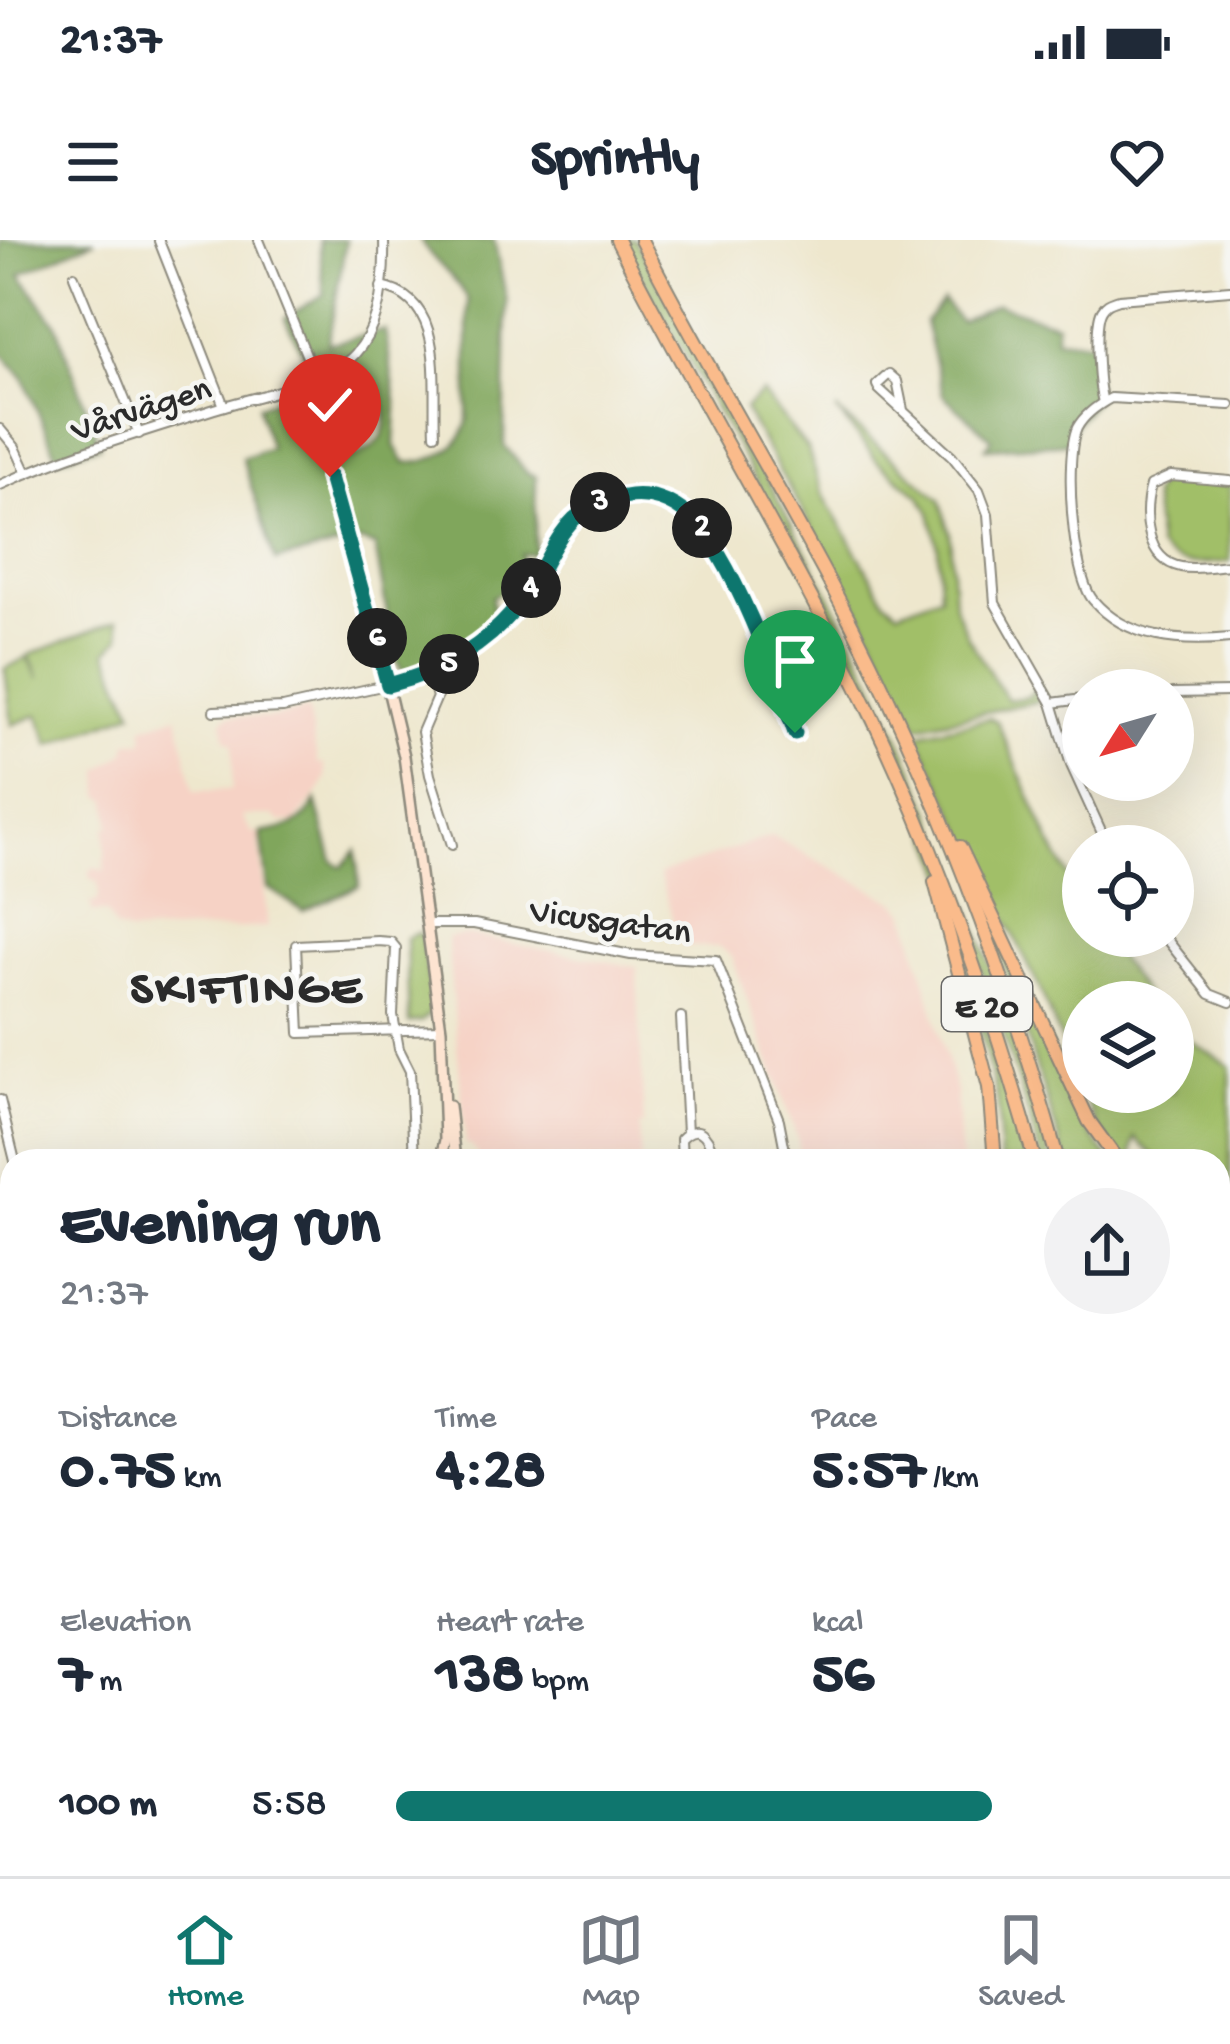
<!DOCTYPE html>
<meta charset="utf-8">
<style>
body{margin:0;font-family:"Gochi Hand",sans-serif;background:#f2f2f3;color:#1f2937;height:100vh;display:flex;flex-direction:column;font-size:45px;white-space:nowrap}
*{box-sizing:border-box;margin:0}
p{font-size:39px;color:#747a83}
.icon{flex:none;width:66px;height:66px;fill:none;stroke:currentColor;stroke-width:2;stroke-linecap:round;stroke-linejoin:round}
.map{position:relative;flex:1;overflow:hidden}
.panel{position:absolute;left:0px;top:909px;width:1230px;height:729px;display:flex;flex-direction:column;background:#fff;border-radius:36px 36px 0 0;box-shadow:0 12px 48px #0002}
.panel>*{flex:none}
.needle{width:78px;rotate:233deg}
.controls{position:absolute;left:1062px;top:429px;display:grid;gap:24px}
.controls a{display:grid;place-items:center;width:132px;height:132px;border-radius:50%;background:#fff;box-shadow:0 12px 48px #0002;font-size:60px}
.pin{position:absolute;display:grid;place-items:center;width:102px;height:102px;color:#fff;margin:-123px -51px;border-radius:50% 50% 50% 0;rotate:-45deg;box-shadow:0 0 12px #0007}
.pin .icon{rotate:45deg}
.km{position:absolute;width:60px;height:60px;margin:-30px;border-radius:50%;background:#222;color:#fff;font-size:33px;line-height:60px;text-align:center}
.round{display:grid;place-items:center;flex:none;width:126px;height:126px;border-radius:63px;background:#f2f2f3}
.overview{display:flex;align-items:center;justify-content:space-between;height:204px;padding:0 60px}
h1{font-size:66px;font-weight:700;line-height:90px}
.metrics{display:grid;grid-template-columns:repeat(3,1fr);gap:18px;height:204px;padding:12px 60px}
.metrics div{display:grid;align-content:center}
.metrics b{font-size:60px;font-weight:700}
.metrics small{font-size:33px;font-weight:400}
.metrics p{font-size:33px}
ul{padding:0 60px;list-style:none;font-size:39px}
li{display:grid;grid-template-columns:192px 144px 1fr;align-items:center;height:90px}
li i{height:30px;border-radius:15px;background:#0f766e}
.status{display:flex;justify-content:space-between;align-items:center;height:84px;padding:0 60px;background:#fff;direction:ltr}
.status svg{height:33px;fill:currentColor}
header{display:flex;justify-content:space-between;align-items:center;height:156px;padding:0 60px;background:#fff;font-size:54px;font-weight:700}
.tab-bar{display:flex;justify-content:space-around;align-items:center;height:168px;border-top:3px solid #e0e1e3;background:#fff;font-size:33px;color:#747a83}
.tab-bar a{display:grid;justify-items:center;gap:6px}
.tab-bar .on{color:#0f766e}
.map>svg:first-child{display:block}
.built{fill:#f6d2c5}
.green{fill:#a1bf67;stroke:#667549;stroke-width:3}
.forest{fill:#80a65c;stroke:#566844;stroke-width:3}
.lines{fill:none;stroke-linecap:round;stroke-linejoin:round}
.street-casing{stroke:#8c897c;stroke-width:12}
.secondary-casing{stroke:#8c897c;stroke-width:14}
.primary-casing{stroke:#8c897c;stroke-width:15}
.highway-casing{stroke:#8c897c;stroke-width:16}
.street{stroke:#fff;stroke-width:8}
.secondary{stroke:#fde4d1;stroke-width:9}
.primary{stroke:#fabb8b;stroke-width:10}
.highway{stroke:#fabb8b;stroke-width:12}
.route-casing{stroke:#fff;stroke-width:24}
.route{stroke:#0f766e;stroke-width:15}
.labels{text-anchor:middle;stroke-width:9;stroke-linejoin:round;paint-order:stroke}
.shield{fill:#f6f6f2;stroke:#686867;stroke-width:3}
.shield-label{font-size:33px;font-weight:bold;fill:#2b2b2b}
.street-label{font-size:36px;fill:#2b2b2b;stroke:#f6f6f2}
.district-label{font-size:48px;font-weight:bold;letter-spacing:3px;fill:#2b2b2b;stroke:#f6f6f2}
</style>
<div class="status"><b>21:37</b><svg viewBox="0 0 49 12"><path d="M0 12V9h3v3zM5 12V6h3v6zM10 12V3h3v9zM15 12V0h3v12zM26 1h20v11H26zM47 4h2v5h-2z"/></svg></div>
<header><svg class="icon" aria-label="menu" viewBox="0 0 24 24"><path d="M4 6h16M4 12h16M4 18h16"/></svg>Sprintly<svg class="icon" aria-label="heart" viewBox="0 0 24 24"><path d="M12 20l-8-8c-3-5 5-10 8-4 3-6 11-1 8 4z"/></svg></header>
<div class="map">
<svg width="1230" height="1636" viewBox="0 0 1230 1636">
<rect width="100%" height="100%" fill="#f6f6f2"/>
<filter id="ink" filterUnits="userSpaceOnUse"><feTurbulence type="fractalNoise" baseFrequency=".00833" numOctaves="2"/><feDisplacementMap in="SourceGraphic" scale="24" xChannelSelector="R" yChannelSelector="G"/><feConvolveMatrix kernelMatrix="1 2 1 2 8 2 1 2 1" color-interpolation-filters="sRGB"/></filter>
<filter id="wash" filterUnits="userSpaceOnUse"><feTurbulence type="fractalNoise" baseFrequency=".004" numOctaves="4" result="noise"/><feDisplacementMap in="SourceGraphic" scale="48" xChannelSelector="R" yChannelSelector="G"/><feGaussianBlur stdDeviation="2.7" result="paint"/><feColorMatrix in="noise" values="0 0 0 0 0 0 0 0 0 0 0 0 0 0 0 0 0 1.4 0 .05"/><feComposite in="paint" operator="in"/></filter>
<g filter="url(#wash)">
<rect width="100%" height="100%" fill="#eee7cd"/>
<!-- built -->
<g class="built">
<path d="M308 470 318 525 324 524 326 537 319 552 295 582H280L273 576H242L252 593H258L268 687 129 693 115 689 106 672 93 673 90 663 98 662 99 653 98 642 92 640 89 632 94 627 104 631 106 587 111 586 108 560 101 556 100 530 126 512 128 501H144L143 487 178 475 194 551 232 550 233 503 226 500 222 481 228 476 270 478Z"/>
<path d="M772 596 896 662 906 672 956 851 961 921H798V900L732 717 720 707 688 706 679 701 659 634Z"/>
<path d="M467 695 637 727 644 885 639 886 641 921 480 919 471 905H466L447 698Z"/>
</g>
<!-- green -->
<g class="green">
<path d="M623 0H635C713 148 800 292 873 442 948 597 1005 756 1052 921H1042C995 756 937 597 863 442 790 292 701 148 623 0Z"/>
<path d="M762 153 808 210 822 253 885 360 898 371 940 355 938 307 930 273 919 255 878 222 836 170 940 259 950 293 954 365 969 399 1007 460 1028 457 1036 448 1039 461 918 486 862 375 744 169Z"/>
<path d="M1168 240 1230 245V321C1202 324 1178 330 1158 307L1152 256 1158 243Z"/>
<path d="M118 380 121 397 107 411 133 472 50 505 38 475 12 485 5 429 27 417 39 439 29 415Z"/>
<path d="M990 478 997 481 1051 604 1083 663V696H1103L1150 762H1083V852H1173V790L1230 826V944H1218V921H1160L1135 898 1131 921H1122L1097 887 1040 749 917 494Z"/>
<path d="M987 670 1091 896 1111 921H1066Z"/>
<path d="M418 693 422 696 433 770 422 781 409 783 406 698Z"/>
<path d="M961 709 1028 921H1000L998 863Z"/>
<path d="M1230 1047V1467L1218 1421V1058Z"/>
<path d="M1218 1604 1229 1636H201L210 1626H1218Z"/>
</g>
<!-- forest -->
<g class="forest">
<path d="M0 0H95L20 34 56 84 100 205 58 219 23 137 0 112Z"/>
<path d="M319 0H346L328 104 385 90 397 167 395 205 405 223C435 222 460 210 468 181V61C460 39 433 23 420 0H494L507 61 504 205 527 233 536 236 535 314H521L523 340 492 357 494 379 470 406 402 432 395 417 375 306 360 301 275 321 242 218 270 208 258 166 278 158 291 163 316 226C336 221 373 216 383 194 399 158 349 120 319 116L309 125 285 78 324 54Z"/>
<path d="M943 61 960 81 997 64 1056 83V98L1095 102 1096 159 1075 185 1069 203 986 208 992 199 943 155 925 82Z"/>
<path d="M316 561 333 621 342 627 356 611 359 646 303 671 268 648 261 593C288 588 303 587 316 561Z"/>
<path d="M12 1397V1537L0 1527V1401Z"/>
<path d="M172 1626H909L900 1636H164Z"/>
</g>
</g>
<g filter="url(#ink)">
<g class="lines">
<defs>
<g id="street">
<path d="M259 0 315 136"/>
<path d="M159 1 224 166"/>
<path d="M74 36 139 194"/>
<path d="M381 47C447 59 432 141 435 194"/>
<path d="M1103 162C1098 146 1094 83 1102 70 1107 62 1111 62 1119 59L1230 50"/>
<path d="M1230 165 1111 158C1098 165 1084 175 1077 188 1064 217 1072 335 1093 360 1127 400 1182 403 1230 398"/>
<path d="M903 170 897 141 889 134 877 145 879 149 952 216 979 250 988 274 995 363 1052 463 1071 525 1108 606"/>
<path d="M0 189 15 207 27 233"/>
<path d="M1230 241 1171 236 1151 245C1143 273 1145 320 1181 327 1196 330 1215 326 1230 325"/>
<path d="M0 245C70 213 145 191 218 168 255 156 329 143 355 114 381 86 385 37 384 0"/>
<path d="M430 434 437 457 422 492 430 535 452 605"/>
<path d="M1173 453 1230 452"/>
<path d="M1052 463 1083 459"/>
<path d="M214 471 283 468 417 438 446 426 483 401 516 369 571 282 601 262 633 255 673 264 711 301 770 425 795 493"/>
<path d="M428 684H474L631 715 716 720 779 880 787 921"/>
<path d="M1164 696 1210 754 1230 762"/>
<path d="M681 777 687 893"/>
<path d="M0 860 15 921"/>
<path d="M414 921 410 831 399 809 393 775 396 708 391 702 378 701 296 705 300 793 441 789"/>
<path d="M682 921 681 899C701 878 712 902 713 921"/>
<path d="M0 1001H12"/>
<path d="M7 1117 12 1052"/>
</g>
<g id="secondary">
<path d="M299 143 368 366 404 516 441 789 445 900 440 921"/>
<path d="M449 866 455 921"/>
<path d="M0 1074 12 1076"/>
</g>
<g id="primary">
<path d="M1218 982 1230 984"/>
<path d="M1218 1047 1230 1035"/>
</g>
<g id="highway">
<path d="M617 0C698 160 793 314 871 475 940 619 992 768 1035 921"/>
<path d="M641 0C707 130 785 254 852 385 939 556 1007 736 1058 921"/>
<path d="M960 607 1089 881 1118 921"/>
<path d="M935 642 989 847 995 921"/>
<path d="M1218 1441 1230 1487"/>
<path d="M1218 1481 1230 1515"/>
<path d="M1218 1545 1230 1578"/>
</g>
</defs>
<!-- street casing -->
<use href="#street" class="street-casing"/>
<!-- secondary casing -->
<use href="#secondary" class="secondary-casing"/>
<!-- primary casing -->
<use href="#primary" class="primary-casing"/>
<!-- highway casing -->
<use href="#highway" class="highway-casing"/>
<!-- street -->
<use href="#street" class="street"/>
<!-- secondary -->
<use href="#secondary" class="secondary"/>
<!-- primary -->
<use href="#primary" class="primary"/>
<!-- highway -->
<use href="#highway" class="highway"/>
</g>
</g>
<g class="lines" filter="url(#ink)">
<defs>
<path id="route" d="M330 237 388 445C448 430 496 401 530 349 545 326 554 299 574 279 588 267 605 260 624 257 649 252 673 261 691 278 732 315 776 439 795 493"/>
</defs>
<!-- route casing -->
<use href="#route" class="route-casing"/>
<!-- route -->
<use href="#route" class="route"/>
</g>
<g class="labels">
<!-- shield labels -->
<rect class="shield" x="942" y="737" width="90" height="54" rx="9"/>
<g class="shield-label">
<text x="987" y="776">E 20</text>
</g>
<!-- street labels -->
<g class="street-label">
<text transform="translate(140 166) rotate(-18)" y="13">Vårvägen</text>
<text transform="translate(611 678) rotate(8)" y="13">Vicusgatan</text>
</g>
<!-- district labels -->
<g class="district-label">
<text x="247" y="761">SKIFTINGE</text>
</g>
</g>
</svg>
<div class="controls">
<a><svg class="needle" viewBox="-14 -14 28 28"><path d="M0-13l5 13h-10z" fill="#e53935"/><path d="M0 13l5-13h-10z" fill="#747a83"/></svg></a>
<a><svg class="icon" aria-label="locate" viewBox="0 0 24 24"><circle cx="12" cy="12" r="6"/><path d="M12 2v4M12 18v4M2 12h4M18 12h4"/></svg></a>
<a><svg class="icon" aria-label="layers" viewBox="0 0 24 24"><path d="M12 4l9 5-9 5-9-5zM3 14l9 5 9-5"/></svg></a>
</div>
<div class="pin" style="left:795px;top:493px;background:#1e9e55"><svg class="icon" aria-label="arrive" viewBox="0 0 24 24"><path d="M6 21V4h12l-3 4 3 4H6"/></svg></div>
<div class="pin" style="left:330px;top:237px;background:#d93025"><svg class="icon" aria-label="check" viewBox="0 0 24 24"><path d="M5 12l5 5 9-10"/></svg></div>
<b class="km" style="left:702px;top:288px">2</b>
<b class="km" style="left:600px;top:262px">3</b>
<b class="km" style="left:531px;top:348px">4</b>
<b class="km" style="left:449px;top:424px">5</b>
<b class="km" style="left:377px;top:398px">6</b>
<section class="panel">
<div class="overview"><div><h1>Evening run</h1><p>21:37</p></div><a class="round"><svg class="icon" aria-label="share" viewBox="0 0 24 24"><path d="M12 15V3M7 8l5-5 5 5M5 13v7h14v-7"/></svg></a></div>
<div class="metrics">
<div><p>Distance</p><b>0.75<small> km</small></b></div>
<div><p>Time</p><b>4:28</b></div>
<div><p>Pace</p><b>5:57<small> /km</small></b></div>
</div>
<div class="metrics">
<div><p>Elevation</p><b>7<small> m</small></b></div>
<div><p>Heart rate</p><b>138<small> bpm</small></b></div>
<div><p>kcal</p><b>56</b></div>
</div>
<ul>
<li><b>100 m</b>5:58<i style="width:77%"></i></li>
</ul>
</section>
</div>
<nav class="tab-bar">
<a class="on"><svg class="icon" aria-label="home" viewBox="0 0 24 24"><path d="M3 11l9-7 9 7M6 9v11h12V9"/></svg>Home</a>
<a><svg class="icon" aria-label="map" viewBox="0 0 24 24"><path d="M3 6l6-2 6 2 6-2v14l-6 2-6-2-6 2zM9 4v14M15 6v14"/></svg>Map</a>
<a><svg class="icon" aria-label="saved" viewBox="0 0 24 24"><path d="M7 4h10v16l-5-4-5 4z"/></svg>Saved</a>
</nav>
